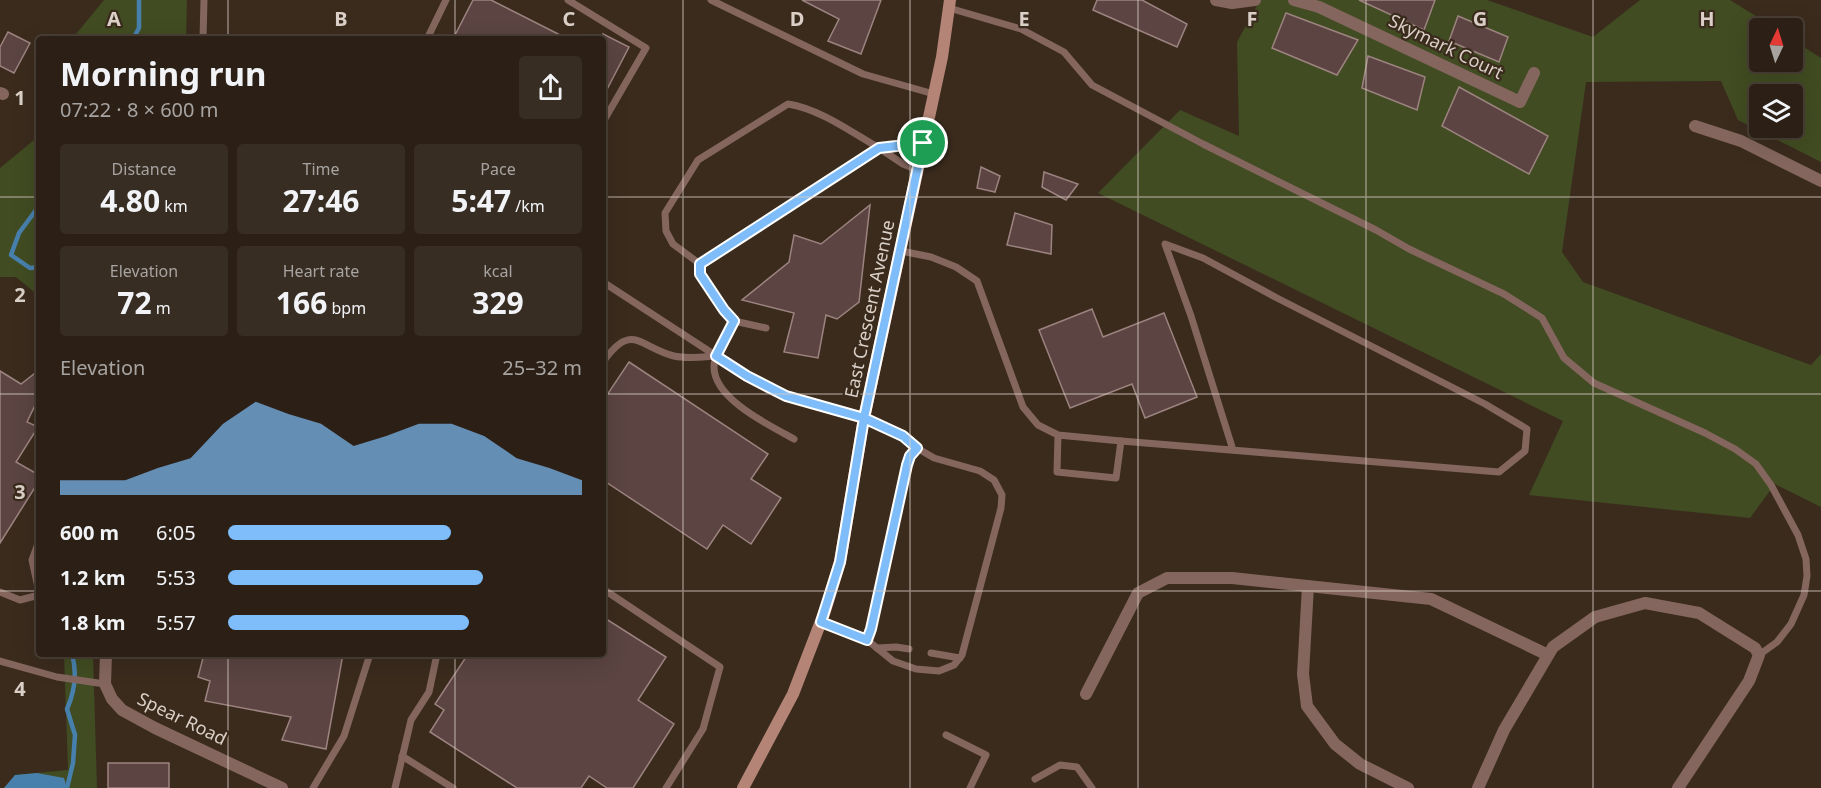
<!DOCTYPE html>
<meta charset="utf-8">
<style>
body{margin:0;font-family:"Noto Sans",sans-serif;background:#382d23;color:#f1f3f6;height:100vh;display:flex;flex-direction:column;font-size:22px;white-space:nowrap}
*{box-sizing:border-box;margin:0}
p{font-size:20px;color:#a6a3a1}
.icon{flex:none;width:33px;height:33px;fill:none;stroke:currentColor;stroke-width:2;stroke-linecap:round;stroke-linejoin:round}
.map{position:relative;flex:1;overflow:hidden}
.side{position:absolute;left:36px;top:36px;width:570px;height:621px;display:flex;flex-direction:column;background:#2c2016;border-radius:6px;box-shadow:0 6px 24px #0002,0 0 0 2px #483e35}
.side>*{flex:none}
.needle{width:39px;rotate:4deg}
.controls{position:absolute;left:1749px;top:18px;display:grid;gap:12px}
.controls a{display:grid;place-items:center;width:54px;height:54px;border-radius:6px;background:#2c2016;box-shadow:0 6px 24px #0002,0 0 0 2px #483e35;font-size:30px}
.pin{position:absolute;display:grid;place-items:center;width:51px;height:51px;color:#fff;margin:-26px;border:3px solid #fff;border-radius:50%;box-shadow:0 2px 6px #0007}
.round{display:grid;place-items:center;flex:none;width:63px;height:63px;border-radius:6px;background:#382d23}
.overview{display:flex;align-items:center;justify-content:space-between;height:102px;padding:0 24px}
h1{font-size:33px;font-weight:700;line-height:45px}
.metrics{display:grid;grid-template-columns:repeat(3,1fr);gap:9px;height:102px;padding:6px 24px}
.metrics div{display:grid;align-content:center;border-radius:6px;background:#382d23;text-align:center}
.metrics b{font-size:30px;font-weight:700}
.metrics small{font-size:16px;font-weight:400}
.metrics p{font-size:16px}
.chart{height:168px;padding:12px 24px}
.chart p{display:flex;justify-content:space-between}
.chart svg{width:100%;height:108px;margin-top:6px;fill:#7ebdf9;opacity:.7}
ul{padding:0 24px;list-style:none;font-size:20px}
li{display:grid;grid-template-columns:96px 72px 1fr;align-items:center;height:45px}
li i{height:15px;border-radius:8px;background:#7ebdf9}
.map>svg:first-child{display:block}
.green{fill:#414c22;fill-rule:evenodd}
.water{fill:#4880ad}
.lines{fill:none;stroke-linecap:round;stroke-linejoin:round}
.stream{stroke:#4880ad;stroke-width:4.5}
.building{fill:#5b4441;stroke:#9d8380;stroke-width:1.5}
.lane{stroke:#84665e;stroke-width:7}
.street{stroke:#84665e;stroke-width:12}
.secondary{stroke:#b48577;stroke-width:12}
.route-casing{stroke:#fff;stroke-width:12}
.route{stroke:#7ebdf9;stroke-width:8}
.grid{fill:none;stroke:#dad0c7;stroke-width:1.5;stroke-opacity:0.55}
.labels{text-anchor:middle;stroke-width:4.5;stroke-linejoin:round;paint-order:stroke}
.street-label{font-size:18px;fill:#dad0c7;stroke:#3a2b1d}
.grid-label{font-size:20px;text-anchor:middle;font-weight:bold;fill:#dad0c7;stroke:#3a2b1d;stroke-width:4.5;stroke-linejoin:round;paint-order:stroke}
</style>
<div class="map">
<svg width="1821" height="788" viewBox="0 0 1821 788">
<rect width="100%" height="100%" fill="#3a2b1d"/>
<!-- green -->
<g class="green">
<path d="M104 0H187L186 39H72Z"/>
<path d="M1260 0H1487L1593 37 1640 0H1730L1775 28H1760V62H1792L1793 40 1821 58V162L1738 120 1721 81 1586 82 1562 252 1583 282 1811 365 1821 354V507L1775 484 1750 518 1529 495 1563 421 1098 193 1180 110 1239 136 1237 42ZM1760 94H1792V128H1760Z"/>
<path d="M39 136V296L16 277H0V168Z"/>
<path d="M64 654H93L97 788H4L15 775 68 770Z"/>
</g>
<!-- water -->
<path class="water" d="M37 773 64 778 67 788H4L15 775Z"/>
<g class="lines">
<!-- stream -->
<g class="stream">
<path d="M133 39 139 28V0"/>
<path d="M39 206 19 233 11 255 30 268 39 267"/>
<path d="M67 788 73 763 75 735 67 709C75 691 77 672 72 654"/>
</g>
</g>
<!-- building -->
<g class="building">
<path d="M473 0H491L568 39H453Z"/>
<path d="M802 0H881L861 54 828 41 839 19Z"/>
<path d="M1097 0H1142L1187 24 1177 47 1093 10Z"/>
<path d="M1359 0H1435L1424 30Z"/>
<path d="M1286 13 1358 40 1337 75 1272 48Z"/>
<path d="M1458 16 1508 37 1499 62 1449 41Z"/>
<path d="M8 32 30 43 14 73 0 66V47Z"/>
<path d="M603 34 629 47 603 97Z"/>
<path d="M1368 56 1425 77 1417 110 1362 88Z"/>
<path d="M1459 87 1548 136 1529 174 1442 126Z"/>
<path d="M981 167 1000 176 995 192 977 188Z"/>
<path d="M1044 172 1078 184 1066 200 1042 187Z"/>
<path d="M870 205 859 302 837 319 826 315 818 358 784 352 794 313 742 300 789 262 794 235 821 244Z"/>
<path d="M1015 213 1052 225 1051 254 1007 245Z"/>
<path d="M1092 309 1103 337 1164 313 1197 397 1145 418 1132 384 1070 408 1039 330Z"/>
<path d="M629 362 768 454 751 479 781 498 751 544 723 525 707 549 603 480V401Z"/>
<path d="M39 370V397L27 422 38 427 16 462 39 475V481L0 543V371L21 384Z"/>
<path d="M603 617 666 657 638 700 674 724 633 788H607L589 776 581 788H517L430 732 444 710 435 704 468 654H603Z"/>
<path d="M204 654H343L326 749 282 740 291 717 205 701 210 681 198 677Z"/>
<rect x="108" y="763" width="61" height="25"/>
</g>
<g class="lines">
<!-- lane -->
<g class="lane">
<path d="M568 0 646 48 603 122"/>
<path d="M711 0 863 74 934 94"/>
<path d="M949 8 1021 29 1064 52 1092 85 1203 144 1376 230 1409 249 1504 294 1542 318 1564 358 1594 383 1705 433 1735 449 1756 464 1771 485 1798 535 1806 559 1807 576 1804 595 1791 624 1777 642 1759 655"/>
<path d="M203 39 204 0"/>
<path d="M427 39 446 0"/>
<path d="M918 170 903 164 879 148 923 143"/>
<path d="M901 251 931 257 956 267 977 281 1023 407 1038 425 1058 435 1057 472 1116 478 1121 441 1058 435"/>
<path d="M700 264 673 244 666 231 665 213 698 160 788 104C820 109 851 132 879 148L700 264V274L724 310 734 321C727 334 714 352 714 367 714 399 769 425 794 439"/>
<path d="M603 282 747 376 786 396 864 418 904 436 917 448 934 458 980 471 994 480 1002 495 1001 508 962 655 954 665 939 671 916 669 893 661 867 640 821 622"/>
<path d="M734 321 766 328"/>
<path d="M603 362C632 321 639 347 674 356 687 359 702 357 716 356"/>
<path d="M1121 441 1499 472 1525 451 1527 429 1485 404 1277 298 1203 258 1165 244 1191 316 1233 450"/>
<path d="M39 541 32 560 39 592"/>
<path d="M603 589 720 667 703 729 666 788"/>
<path d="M0 592 20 600 39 595"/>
<path d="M867 640 871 629 907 465 910 456 917 448"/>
<path d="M877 648 896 647 909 649"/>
<path d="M931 653 960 658"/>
<path d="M0 661 57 677 105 684"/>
<path d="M946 735 986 755 970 788"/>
<path d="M402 756 453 788"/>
<path d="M1035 779 1060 765 1077 767 1092 788"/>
<path d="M313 788 344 736 370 654"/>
<path d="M395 788 411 720 429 692 437 654"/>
</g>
<!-- street -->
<g class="street">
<path d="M1216 0 1232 3 1255 0"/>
<path d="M1294 0 1319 7 1520 102 1534 73"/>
<path d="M0 93 3 94"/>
<path d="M1695 126 1741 141 1821 181"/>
<path d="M1308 586 1303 674 1307 706 1335 744 1360 764 1408 788"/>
<path d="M106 654 105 684 112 699 122 710 155 728 282 788"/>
<path d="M1086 694 1138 593 1167 578H1232L1431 599 1548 655"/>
<path d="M1478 788 1504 730 1553 647 1595 617 1645 603 1699 613 1755 648 1759 655 1749 681 1678 788"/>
</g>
<!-- secondary -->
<path class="secondary" d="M743 788 793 694 825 611 840 562 864 418 942 57 950 0"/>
</g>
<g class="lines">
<defs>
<path id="route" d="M923 143 879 148 700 264V274L724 310 734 321 716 356 747 376 786 396 864 418 840 562 821 622 867 640 871 629 907 465 910 456 917 448 903 436 864 418 923 143"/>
</defs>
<!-- route casing -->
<use href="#route" class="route-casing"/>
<!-- route -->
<use href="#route" class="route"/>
</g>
<!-- grid -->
<path class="grid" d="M228 0V39M455 0V39M683 0V788M910 0V788M1138 0V788M1366 0V788M1593 0V788M0 197H39M603 197H1821M0 394H39M603 394H1821M0 591H39M603 591H1821M228 654V788M455 654V788"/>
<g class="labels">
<!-- street labels -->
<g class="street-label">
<text transform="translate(1446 47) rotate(26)" y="6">Skymark Court</text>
<text transform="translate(870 309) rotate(-78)" y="6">East Crescent Avenue</text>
<text transform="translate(182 719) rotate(26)" y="6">Spear Road</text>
</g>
</g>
<g class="grid-label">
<text x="114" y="26">A</text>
<text x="341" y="26">B</text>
<text x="569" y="26">C</text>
<text x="797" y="26">D</text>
<text x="1024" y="26">E</text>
<text x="1252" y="26">F</text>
<text x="1480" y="26">G</text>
<text x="1707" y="26">H</text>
<text x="20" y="105">1</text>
<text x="20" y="302">2</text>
<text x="20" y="499">3</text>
<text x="20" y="696">4</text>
</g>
</svg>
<div class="controls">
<a><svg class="needle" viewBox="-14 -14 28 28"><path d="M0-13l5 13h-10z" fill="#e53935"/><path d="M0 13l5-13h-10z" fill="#a6a3a1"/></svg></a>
<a><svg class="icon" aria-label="layers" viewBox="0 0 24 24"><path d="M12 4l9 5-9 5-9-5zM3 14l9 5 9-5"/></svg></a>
</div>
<div class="pin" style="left:923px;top:143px;background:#1e9e55"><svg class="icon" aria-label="arrive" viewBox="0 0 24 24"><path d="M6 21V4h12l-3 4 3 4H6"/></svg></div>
<section class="side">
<div class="overview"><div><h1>Morning run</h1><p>07:22 · 8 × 600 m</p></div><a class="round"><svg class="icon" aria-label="share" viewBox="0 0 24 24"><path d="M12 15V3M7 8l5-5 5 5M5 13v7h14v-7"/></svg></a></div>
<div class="metrics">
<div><p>Distance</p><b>4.80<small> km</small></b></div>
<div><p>Time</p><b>27:46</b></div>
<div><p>Pace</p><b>5:47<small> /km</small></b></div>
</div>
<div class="metrics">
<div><p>Elevation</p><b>72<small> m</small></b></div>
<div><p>Heart rate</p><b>166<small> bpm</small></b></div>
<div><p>kcal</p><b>329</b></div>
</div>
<div class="chart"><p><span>Elevation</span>25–32 m</p>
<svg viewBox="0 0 160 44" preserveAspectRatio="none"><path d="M0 44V38L10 38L20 38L30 33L40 29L50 15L60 6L70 11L80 15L90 24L100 20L110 15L120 15L130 20L140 29L150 33L160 38V44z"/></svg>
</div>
<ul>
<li><b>600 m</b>6:05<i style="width:63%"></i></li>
<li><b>1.2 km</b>5:53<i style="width:72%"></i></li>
<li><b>1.8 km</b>5:57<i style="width:68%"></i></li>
</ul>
</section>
</div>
